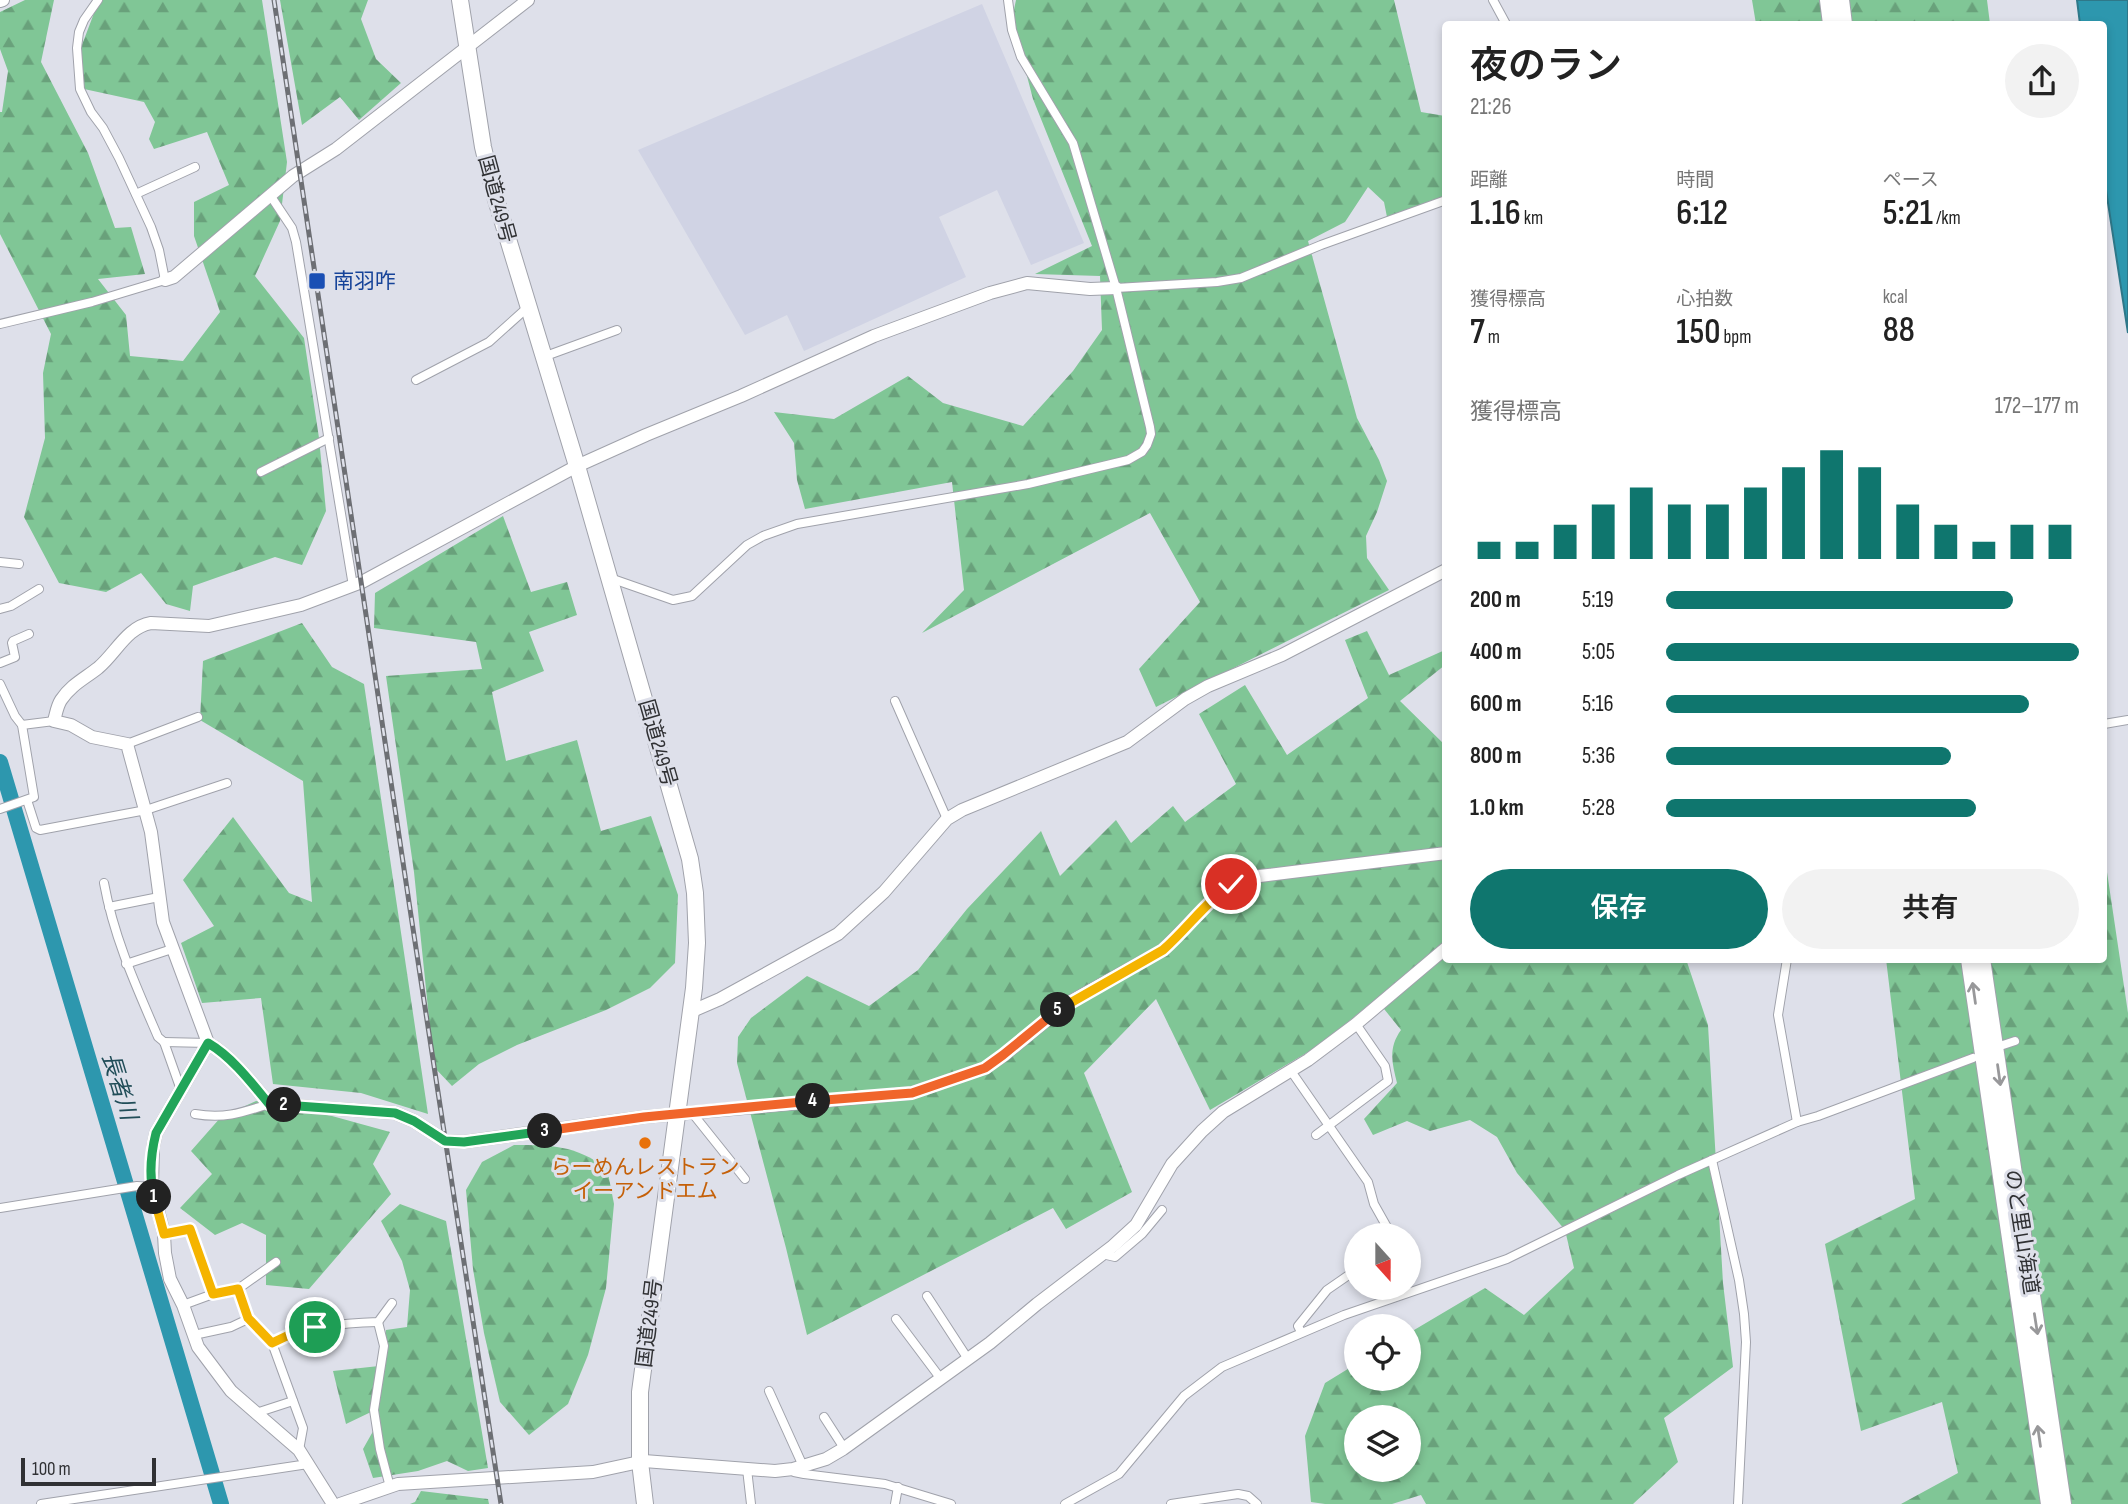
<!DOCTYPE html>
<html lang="ja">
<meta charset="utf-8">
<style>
body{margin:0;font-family:"Sofia Sans Condensed","Noto Sans JP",sans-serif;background:#f2f2f2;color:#222;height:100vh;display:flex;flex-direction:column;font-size:26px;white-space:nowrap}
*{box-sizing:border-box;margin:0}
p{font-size:23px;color:#767676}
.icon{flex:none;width:38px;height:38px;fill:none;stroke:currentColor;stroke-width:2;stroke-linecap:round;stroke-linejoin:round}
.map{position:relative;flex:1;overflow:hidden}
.details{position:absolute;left:1442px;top:21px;width:665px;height:942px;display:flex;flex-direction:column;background:#fff;border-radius:7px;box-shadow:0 4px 10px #0003}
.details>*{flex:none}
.needle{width:46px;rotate:159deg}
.tools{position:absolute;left:1344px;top:1223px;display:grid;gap:14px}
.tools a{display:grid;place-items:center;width:77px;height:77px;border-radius:50%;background:#fff;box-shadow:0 4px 10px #0003;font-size:35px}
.scale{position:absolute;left:21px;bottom:18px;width:135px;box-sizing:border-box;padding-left:7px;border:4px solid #303134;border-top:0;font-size:19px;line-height:24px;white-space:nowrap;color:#303134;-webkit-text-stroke:5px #dee0ea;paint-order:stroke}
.pin{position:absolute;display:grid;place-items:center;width:60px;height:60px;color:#fff;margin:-30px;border:4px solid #fff;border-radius:50%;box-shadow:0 2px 7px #0007}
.km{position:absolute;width:35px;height:35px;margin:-18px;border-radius:50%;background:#222;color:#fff;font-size:19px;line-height:35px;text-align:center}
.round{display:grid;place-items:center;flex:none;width:74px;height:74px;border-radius:37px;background:#f2f2f2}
.headline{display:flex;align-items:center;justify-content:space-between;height:119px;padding:0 28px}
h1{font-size:38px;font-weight:600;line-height:52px}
.metrics{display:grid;grid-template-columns:repeat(3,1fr);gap:10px;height:119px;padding:7px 28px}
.metrics div{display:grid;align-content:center}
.metrics b{font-size:35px;font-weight:600}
.metrics small{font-size:19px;font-weight:400}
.metrics p{font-size:19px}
.chart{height:196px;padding:14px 28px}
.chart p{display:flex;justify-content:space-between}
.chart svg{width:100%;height:126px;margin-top:7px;stroke:#0f766e;stroke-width:6}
.button{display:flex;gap:14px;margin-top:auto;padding:14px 28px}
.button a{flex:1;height:80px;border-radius:42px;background:#0f766e;color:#fff;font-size:28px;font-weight:600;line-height:80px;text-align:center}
.button a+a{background:#f2f2f2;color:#222}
ul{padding:0 28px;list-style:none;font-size:23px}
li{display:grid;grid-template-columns:112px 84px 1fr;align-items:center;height:52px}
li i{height:18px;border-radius:9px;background:#0f766e}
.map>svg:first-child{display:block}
.built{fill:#d0d3e4}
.forest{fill:url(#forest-firs);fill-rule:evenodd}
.water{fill:#2d97ae;stroke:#2e7889;stroke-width:2}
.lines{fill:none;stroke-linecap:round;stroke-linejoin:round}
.river{stroke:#2d97ae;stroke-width:16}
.street-casing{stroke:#a0a2ab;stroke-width:10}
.secondary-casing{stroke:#a0a2ab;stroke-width:14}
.primary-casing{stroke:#a0a2ab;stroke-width:14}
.highway-casing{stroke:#a0a2ab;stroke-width:18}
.street{stroke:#fff;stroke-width:8}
.secondary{stroke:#fff;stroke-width:12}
.primary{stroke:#fff;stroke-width:12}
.highway{stroke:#fff;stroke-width:16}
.rail-casing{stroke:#6d6f74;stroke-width:5}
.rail{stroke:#dee0ea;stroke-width:2.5;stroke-dasharray:8;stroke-linecap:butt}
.oneway{stroke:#98989a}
.split-1-casing{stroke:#fff;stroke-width:14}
.split-2-casing{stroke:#fff;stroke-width:14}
.split-3-casing{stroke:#fff;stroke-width:14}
.split-4-casing{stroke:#fff;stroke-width:14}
.split-5-casing{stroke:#fff;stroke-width:14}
.split-6-casing{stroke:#fff;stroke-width:14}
.split-1{stroke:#f5b400;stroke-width:9}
.split-2{stroke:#22a559;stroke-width:9}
.split-3{stroke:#22a559;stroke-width:9}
.split-4{stroke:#f0652b;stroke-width:9}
.split-5{stroke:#f0652b;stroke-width:9}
.split-6{stroke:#f5b400;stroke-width:9}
.transit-dot{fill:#1a4fb4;stroke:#dee0ea;stroke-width:2.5}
.food-dot{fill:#e8710a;stroke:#dee0ea;stroke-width:2.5}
.labels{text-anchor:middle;stroke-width:6;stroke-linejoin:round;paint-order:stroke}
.street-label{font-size:21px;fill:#303134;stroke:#dee0ea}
.transit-label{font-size:21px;fill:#164399;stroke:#dee0ea;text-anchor:start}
.food-label{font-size:21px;fill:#c56008;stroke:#dee0ea}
.water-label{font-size:23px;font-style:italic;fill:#214d58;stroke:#dee0ea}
</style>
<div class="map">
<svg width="2128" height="1504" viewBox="0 0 2128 1504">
<defs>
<pattern id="forest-firs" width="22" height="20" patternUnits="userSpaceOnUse" patternTransform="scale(1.75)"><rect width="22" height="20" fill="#80c696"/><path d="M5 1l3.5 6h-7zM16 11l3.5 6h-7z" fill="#69a17b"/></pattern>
</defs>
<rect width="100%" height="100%" fill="#dee0ea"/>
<!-- built -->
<path class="built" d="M982 4 1084 243 1031 265 997 190 939 217 966 277 804 351 787 315 745 335 638 150Z"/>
<!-- forest -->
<g class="forest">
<path d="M25 0H54L41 62 88 153 115 228 131 227 145 274 98 279 126 315 130 356 183 361 220 312 194 236V202L229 185 207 132 154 149 149 139 155 122 144 102 84 89 77 58 99 0H262L287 162 280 221 255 276 304 338 319 438 326 511 302 565 275 557 193 586 190 611 166 604 141 573 106 592 59 583 24 517 45 438 43 373 51 334 0 234V112H2L8 71 0 49V12Z"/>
<path d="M280 0H368L361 19 376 59 401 83 359 120 340 97 302 125Z"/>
<path d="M1016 0H1394L1421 112 1445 116V196L1387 217 1384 202 1368 187 1345 222 1308 241 1357 418 1379 460 1387 481 1377 512 1366 536 1367 558 1389 590 1156 707 1139 669 1200 602 1150 513 922 633 964 590 952 482 805 509 797 480 794 443 774 412 834 419 908 376 943 403 1023 426 1073 371 1102 330 1100 276 1035 274 1092 246 1033 99 1012 19Z"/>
<path d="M1752 0H1987L1990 24H1756Z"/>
<path d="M503 516 531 592 567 582 577 615 529 632 544 671 492 692 506 761 577 740 601 831 651 816 678 895 675 963 650 988 606 1010 517 1045 479 1064 452 1086 434 1067 414 872 386 676 482 669 476 642 374 628 375 593Z"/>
<path d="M302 623 332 667 364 684 428 1114 361 1093 273 1084 261 998 202 1003 181 943 214 926 183 880 233 817 289 893 312 902 303 781 200 720 203 661Z"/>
<path d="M1367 631 1389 675 1445 650V665L1400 701 1445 745 1446 959H1686L1708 1025 1723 1283 1733 1367 1664 1418 1678 1462 1633 1504H1426L1421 1495 1392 1504H1325L1311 1502 1305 1436 1325 1383 1356 1364V1379H1409V1333L1485 1288 1524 1315 1574 1268 1565 1230 1517 1173 1497 1137 1470 1120 1430 1131 1407 1121 1373 1135 1364 1119 1397 1083C1392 1063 1388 1048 1401 1030L1376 999 1320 1045 1210 1110 1156 999 1084 1073 1132 1192 1066 1229 1053 1208 807 1335 786 1248 737 1063 738 1037 751 1018 807 976 869 1006 918 970 967 909 1041 831 1060 876 1116 820 1131 843 1173 806 1185 822 1236 784 1199 714 1245 685 1287 755 1368 698 1345 640ZM1356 1418H1409V1470H1356Z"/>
<path d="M2104 852 2128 1013V1504H1901L1958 1473 1942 1402 1861 1431 1825 1244 1915 1199 1886 959H2104Z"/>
<path d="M256 1101 332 1116 390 1132 373 1164 391 1194 309 1289 266 1285V1235L242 1223 215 1235 180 1208 212 1174 191 1151 221 1117Z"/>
<path d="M514 1145C553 1145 573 1145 607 1168L614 1204 606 1288 588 1355 568 1404 529 1435 500 1402 484 1333 473 1269 466 1190 482 1162Z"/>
<path d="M400 1204 446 1221 488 1468 468 1471 447 1461 418 1471 373 1478 363 1449 376 1426 371 1412 346 1424 333 1371 379 1366 386 1330 407 1327 410 1290 402 1261 381 1221Z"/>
<path d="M421 1491 488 1499 489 1504H410L415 1502Z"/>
</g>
<!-- water -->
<path class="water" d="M2077 0H2128V333L2104 177V24H2080Z"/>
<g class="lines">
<!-- river -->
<path class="river" d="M0 762 221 1504"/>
<defs>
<g id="street">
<path d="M1493 0 1506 24"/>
<path d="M136 194 195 167"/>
<path d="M270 195 292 228 296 242 353 586"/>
<path d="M1116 288 1217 282 1241 278 1321 245 1446 200"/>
<path d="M0 324 92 302 165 280 159 250 151 227 119 158 103 128 91 112 80 89 77 48 79 32 84 20 98 0"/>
<path d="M543 357 617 330"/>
<path d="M416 380 489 342 528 307"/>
<path d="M261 472 329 438"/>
<path d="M0 562 19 564"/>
<path d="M610 578 673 600 692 596 747 545 763 536 797 524 1028 484 1128 460 1142 452 1147 445 1151 434 1150 427 1116 288 1073 143 1021 57 1012 30 1008 0"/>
<path d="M0 609 11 606 39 589"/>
<path d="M0 663 15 657 12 643 13 641 29 634"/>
<path d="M0 684 15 716 22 725 34 797 0 809"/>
<path d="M895 701 947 819"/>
<path d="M2104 724 2128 720"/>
<path d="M22 725 54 721"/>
<path d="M127 744 198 717"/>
<path d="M27 800 36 828 40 830 146 810 227 783"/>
<path d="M104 883C114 938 136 986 158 1037L164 1042 181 1090"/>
<path d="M109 907 159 897"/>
<path d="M1787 959 1778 1015 1797 1122"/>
<path d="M126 964 172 949"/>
<path d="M164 1042 208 1043"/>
<path d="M2003 1045 2015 1041"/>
<path d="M1291 1071 1368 1182 1374 1204 1392 1236"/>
<path d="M195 1114C224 1119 241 1113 269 1104"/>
<path d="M693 1114 745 1179"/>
<path d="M1316 1135 1388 1081 1385 1066 1356 1024"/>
<path d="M1712 1160 1739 1280 1744 1314 1746 1342 1738 1504"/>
<path d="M0 1208 137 1186 152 1187"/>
<path d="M164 1234 190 1229 213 1294"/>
<path d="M1102 1254 1115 1257 1142 1234 1162 1210"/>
<path d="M238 1289 248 1319 272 1343 303 1428 299 1450"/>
<path d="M927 1296 968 1359"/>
<path d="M183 1305 213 1294 238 1289 276 1262"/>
<path d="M896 1319 941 1379"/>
<path d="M378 1322 384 1346 374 1410 380 1449 390 1487"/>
<path d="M1301 1332 1298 1326 1327 1290 1356 1270"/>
<path d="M194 1335 231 1327 248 1319"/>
<path d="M272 1343C306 1327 340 1323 378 1322L392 1303"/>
<path d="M769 1391 803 1466"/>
<path d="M256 1413 293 1401"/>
<path d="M824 1417 844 1448"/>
<path d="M747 1469 751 1504"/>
<path d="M793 1469 794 1472 804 1474 885 1484 951 1504"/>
<path d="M41 1504 308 1464"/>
<path d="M895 1504 898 1487"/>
<path d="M1065 1504 1119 1474 1184 1396 1222 1367 1344 1315 1507 1259 1678 1175 1797 1122 1818 1116 1973 1058"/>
<path d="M1171 1504 1238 1494 1248 1496 1257 1504"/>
</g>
<g id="secondary">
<path d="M165 280 174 277 293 176 336 149 528 0"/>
<path d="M1116 288 1090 289 1027 283 990 293 874 336 741 396 646 435 577 466 362 582 301 605 209 626 151 623C127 627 116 653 98 668 84 679 71 685 61 700 57 706 56 714 54 721L71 725 92 737 127 744 151 832 163 922 208 1043C232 1057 251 1082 269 1104L395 1113 414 1121 445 1141 464 1142 644 1117 912 1093 985 1068 1004 1055 1066 1004 1163 950 1218 894 1231 884 1260 876 1446 853"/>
<path d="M690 1012 720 999 838 934 884 892 947 819 962 810 1127 742 1185 699 1208 686 1282 655 1446 570"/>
<path d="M208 1043 156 1133 153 1147 152 1187 164 1234 165 1253 170 1279 183 1305 198 1347 231 1391 299 1450 333 1504"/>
<path d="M340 1504 398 1484 593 1472 644 1461 775 1471 793 1469 826 1459 843 1449 990 1343 1037 1304 1113 1246 1136 1225 1172 1164 1202 1131 1223 1112 1308 1060 1356 1024 1446 948"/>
</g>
<path id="primary" d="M0 1 3 0"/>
<g id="highway">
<path d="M460 0 483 147 494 193 577 466 690 859 695 893 697 943 694 988 640 1392V1462L645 1504"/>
<path d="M1828 0 1831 24"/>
<path d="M1841 0 1844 24"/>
<path d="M1969 959 2049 1504"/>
<path d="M1982 959 2063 1504"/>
</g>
</defs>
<!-- street casing -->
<use href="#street" class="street-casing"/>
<!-- secondary casing -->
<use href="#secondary" class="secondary-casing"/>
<!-- primary casing -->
<use href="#primary" class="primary-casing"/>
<!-- highway casing -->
<use href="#highway" class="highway-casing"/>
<!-- street -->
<use href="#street" class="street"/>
<!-- secondary -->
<use href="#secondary" class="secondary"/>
<!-- primary -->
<use href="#primary" class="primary"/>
<!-- highway -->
<use href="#highway" class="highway"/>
<defs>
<path id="rail" d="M274 0 410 909 501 1504"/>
</defs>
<!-- rail casing -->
<use href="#rail" class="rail-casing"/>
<!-- rail -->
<use href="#rail" class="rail"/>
</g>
<!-- one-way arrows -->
<defs><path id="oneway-shaft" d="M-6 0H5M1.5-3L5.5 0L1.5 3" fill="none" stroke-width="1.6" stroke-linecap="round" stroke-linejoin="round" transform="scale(1.75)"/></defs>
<g class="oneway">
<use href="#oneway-shaft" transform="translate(1974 993) rotate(-98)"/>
<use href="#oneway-shaft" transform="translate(1999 1075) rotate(82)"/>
<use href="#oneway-shaft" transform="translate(2036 1324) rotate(81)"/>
<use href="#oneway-shaft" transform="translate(2039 1436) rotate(-98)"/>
</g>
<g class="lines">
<defs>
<path id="split-1" d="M154 1197 164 1234 190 1229 213 1294 238 1289 248 1318 272 1343 291 1334 315 1327"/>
<path id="split-2" d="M154 1197C149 1177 151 1153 156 1133L208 1043C232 1057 251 1082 269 1104L284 1105"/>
<path id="split-3" d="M284 1105 395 1113 414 1121 445 1141 464 1142 545 1131"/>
<path id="split-4" d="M545 1131 644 1117 813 1101"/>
<path id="split-5" d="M813 1101 912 1093 985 1068 1003 1055 1058 1010"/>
<path id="split-6" d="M1058 1010 1163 950C1187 929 1205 903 1231 884"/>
</defs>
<!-- split-1 casing -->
<use href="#split-1" class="split-1-casing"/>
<!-- split-2 casing -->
<use href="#split-2" class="split-2-casing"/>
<!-- split-3 casing -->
<use href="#split-3" class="split-3-casing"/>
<!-- split-4 casing -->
<use href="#split-4" class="split-4-casing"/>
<!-- split-5 casing -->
<use href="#split-5" class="split-5-casing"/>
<!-- split-6 casing -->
<use href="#split-6" class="split-6-casing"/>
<!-- split-1 -->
<use href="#split-1" class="split-1"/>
<!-- split-2 -->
<use href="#split-2" class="split-2"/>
<!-- split-3 -->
<use href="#split-3" class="split-3"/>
<!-- split-4 -->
<use href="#split-4" class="split-4"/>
<!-- split-5 -->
<use href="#split-5" class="split-5"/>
<!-- split-6 -->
<use href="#split-6" class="split-6"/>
</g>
<!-- markers -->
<rect class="transit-dot" x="308" y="272" width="18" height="18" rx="3.5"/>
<circle class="food-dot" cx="645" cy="1143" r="7"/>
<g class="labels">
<!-- street labels -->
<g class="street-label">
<text transform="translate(497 199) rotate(75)" y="7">国道249号</text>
<text transform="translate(658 743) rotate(74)" y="7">国道249号</text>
<text transform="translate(2022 1232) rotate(81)" y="7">のと里山海道</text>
<text transform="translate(649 1323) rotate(-83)" y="7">国道249号</text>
</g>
<!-- transit labels -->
<g class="transit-label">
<text x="333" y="288">南羽咋</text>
</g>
<!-- food labels -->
<g class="food-label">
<text x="645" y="1174">らーめんレストラン<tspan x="645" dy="24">イーアンドエム</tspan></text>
</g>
<!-- water labels -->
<g class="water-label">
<text transform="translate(120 1086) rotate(73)" y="8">長者川</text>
</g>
</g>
</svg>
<div class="tools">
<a><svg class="needle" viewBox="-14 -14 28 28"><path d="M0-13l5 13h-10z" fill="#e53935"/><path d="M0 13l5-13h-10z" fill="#767676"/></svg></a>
<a><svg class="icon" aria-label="locate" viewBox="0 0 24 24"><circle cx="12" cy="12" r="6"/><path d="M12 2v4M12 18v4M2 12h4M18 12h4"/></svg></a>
<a><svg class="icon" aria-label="layers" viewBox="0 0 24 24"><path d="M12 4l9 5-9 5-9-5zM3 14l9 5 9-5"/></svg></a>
</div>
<div class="scale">100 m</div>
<div class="pin" style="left:315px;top:1327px;background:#1e9e55"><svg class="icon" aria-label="arrive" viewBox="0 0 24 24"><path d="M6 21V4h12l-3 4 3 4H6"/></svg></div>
<div class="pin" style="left:1231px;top:884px;background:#d93025"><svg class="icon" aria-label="check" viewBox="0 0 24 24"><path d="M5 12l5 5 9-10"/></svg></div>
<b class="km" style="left:154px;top:1197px">1</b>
<b class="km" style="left:284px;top:1105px">2</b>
<b class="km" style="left:545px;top:1131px">3</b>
<b class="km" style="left:813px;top:1101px">4</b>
<b class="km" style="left:1058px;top:1010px">5</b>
<section class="details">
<div class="headline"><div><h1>夜のラン</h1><p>21:26</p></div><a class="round"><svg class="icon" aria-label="share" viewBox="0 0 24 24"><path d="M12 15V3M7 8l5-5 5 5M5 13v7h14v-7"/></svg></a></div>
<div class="metrics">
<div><p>距離</p><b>1.16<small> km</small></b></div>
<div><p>時間</p><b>6:12</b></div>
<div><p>ペース</p><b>5:21<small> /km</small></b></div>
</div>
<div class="metrics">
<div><p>獲得標高</p><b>7<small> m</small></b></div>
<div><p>心拍数</p><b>150<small> bpm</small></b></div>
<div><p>kcal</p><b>88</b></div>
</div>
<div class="chart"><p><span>獲得標高</span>172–177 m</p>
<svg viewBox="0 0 160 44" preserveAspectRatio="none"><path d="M5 44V38M15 44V38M25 44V32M35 44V25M45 44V19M55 44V25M65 44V25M75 44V19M85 44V12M95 44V6M105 44V12M115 44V25M125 44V32M135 44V38M145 44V32M155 44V32"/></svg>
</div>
<ul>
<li><b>200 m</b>5:19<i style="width:84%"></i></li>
<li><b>400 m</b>5:05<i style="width:100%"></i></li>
<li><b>600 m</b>5:16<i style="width:88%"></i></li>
<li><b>800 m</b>5:36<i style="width:69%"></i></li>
<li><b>1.0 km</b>5:28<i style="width:75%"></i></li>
</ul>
<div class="button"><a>保存</a><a>共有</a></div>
</section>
</div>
